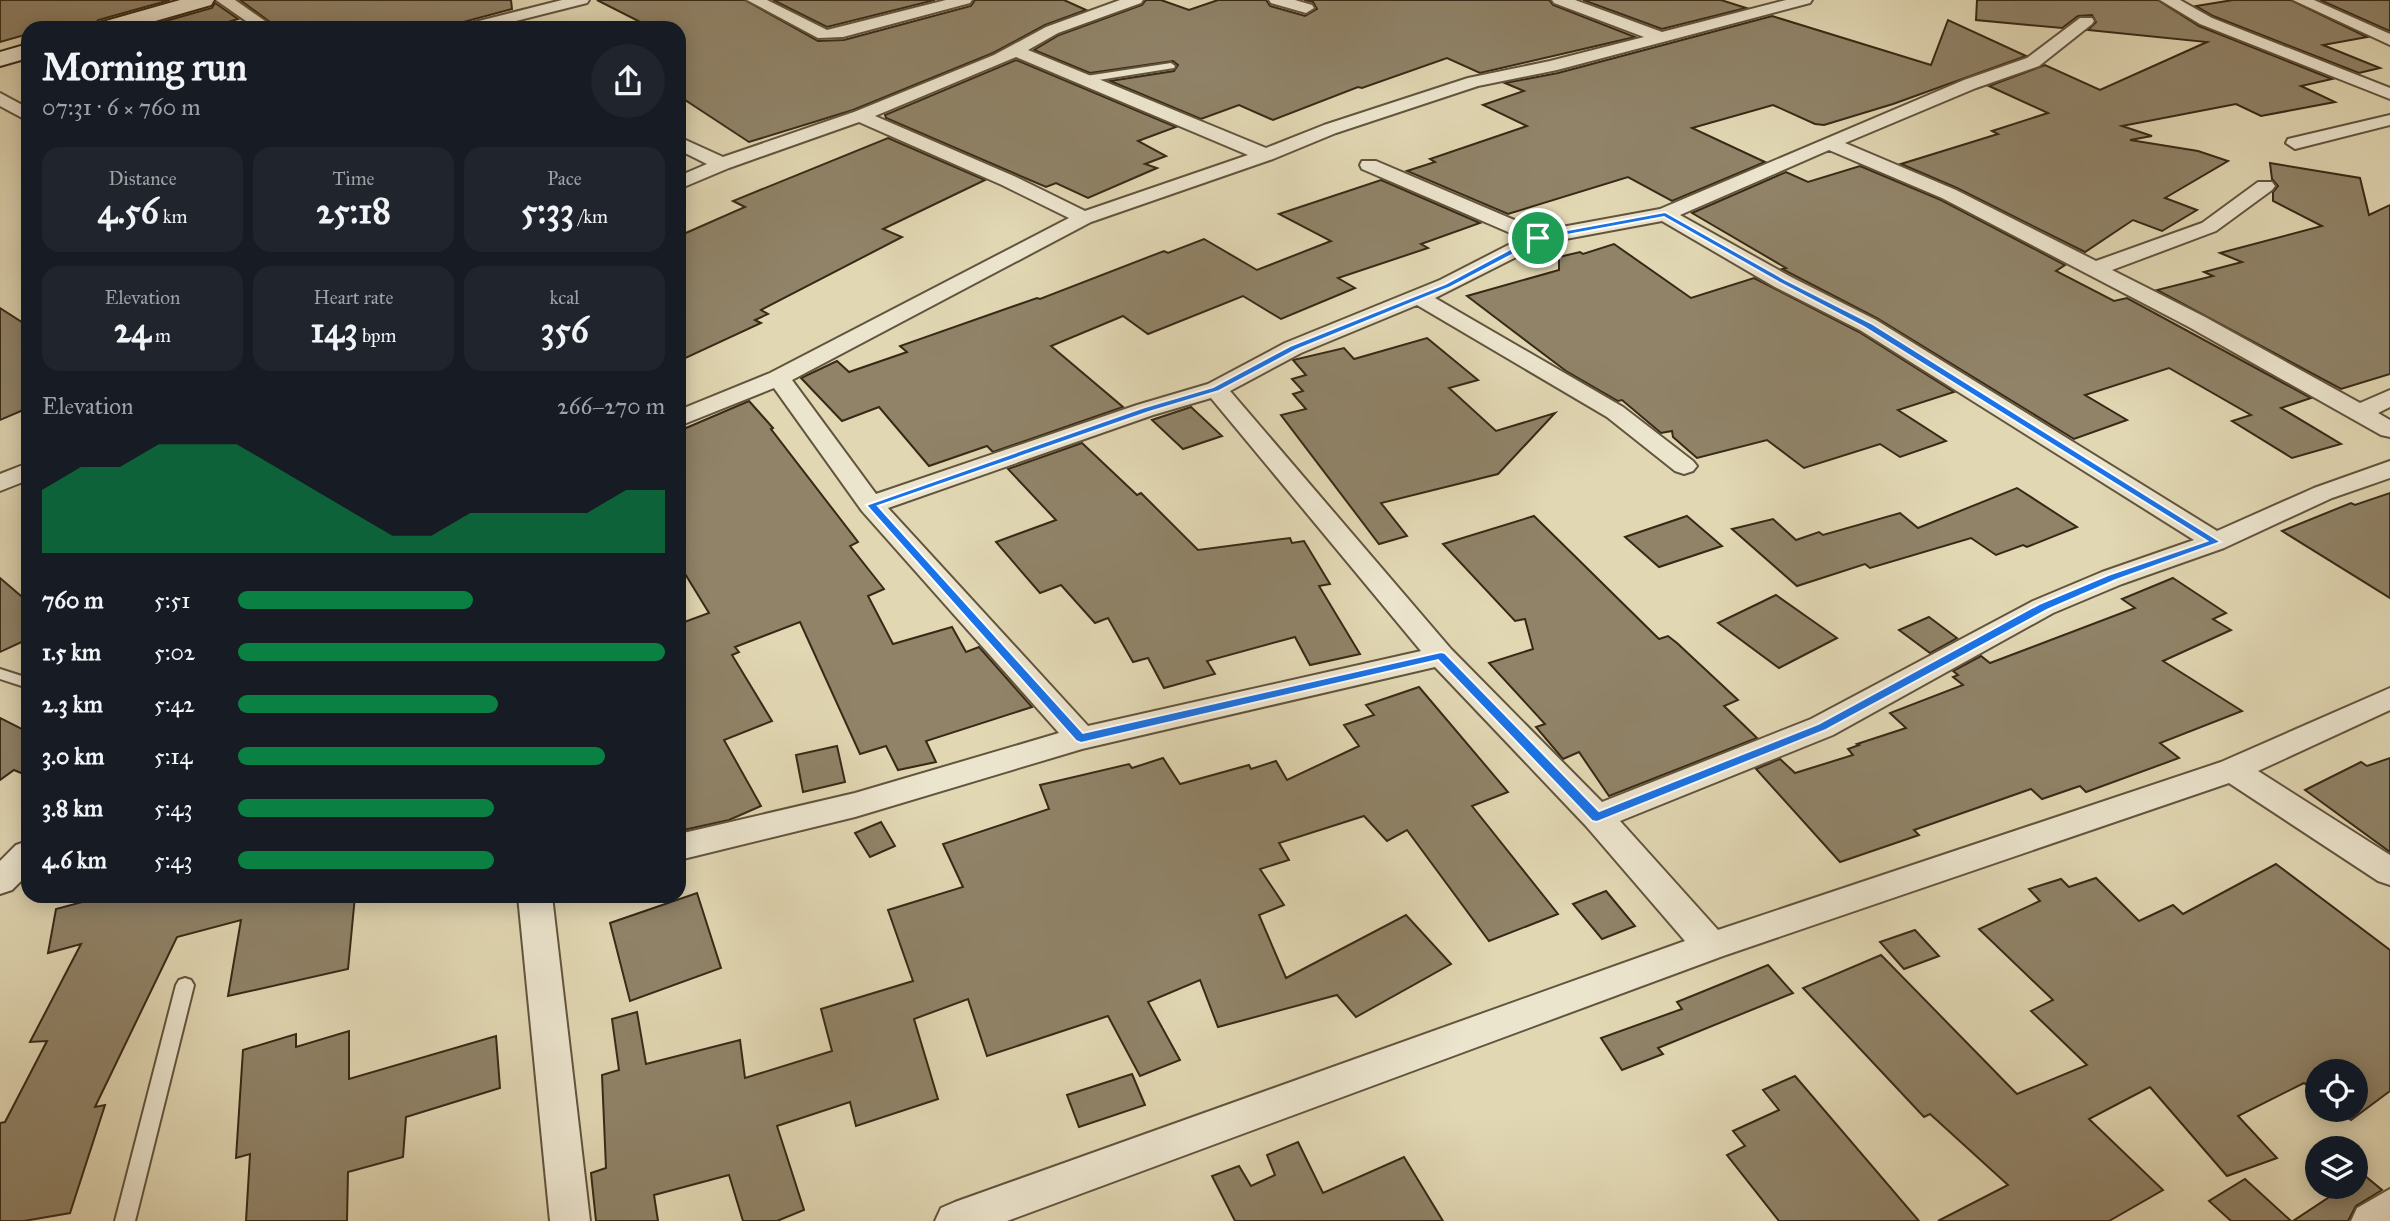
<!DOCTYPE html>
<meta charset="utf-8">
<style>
body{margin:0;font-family:"IM FELL Great Primer",serif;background:#20242c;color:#f1f3f6;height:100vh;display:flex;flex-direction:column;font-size:26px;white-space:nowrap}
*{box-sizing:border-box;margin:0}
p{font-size:23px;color:#9ea1a6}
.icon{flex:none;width:38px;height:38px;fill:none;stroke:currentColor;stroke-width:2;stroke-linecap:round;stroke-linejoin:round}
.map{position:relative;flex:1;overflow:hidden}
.sheet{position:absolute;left:21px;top:21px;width:665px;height:882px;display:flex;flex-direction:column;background:#171b24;border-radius:21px;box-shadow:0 4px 18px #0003}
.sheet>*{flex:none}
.fabs{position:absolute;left:2305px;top:1059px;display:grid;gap:14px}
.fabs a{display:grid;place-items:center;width:63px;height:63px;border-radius:50%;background:#171b24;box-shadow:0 4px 18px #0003;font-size:35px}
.pin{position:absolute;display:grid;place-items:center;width:60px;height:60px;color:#fff;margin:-30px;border:4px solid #fff;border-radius:50%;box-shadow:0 2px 7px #0007}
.round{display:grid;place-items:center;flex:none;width:74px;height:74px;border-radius:37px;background:#20242c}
.overview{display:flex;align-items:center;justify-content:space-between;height:119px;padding:0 21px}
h1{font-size:38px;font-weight:700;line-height:52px}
.stats{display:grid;grid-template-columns:repeat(3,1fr);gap:10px;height:119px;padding:7px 21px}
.stats div{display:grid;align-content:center;border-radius:18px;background:#20242c;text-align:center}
.stats b{font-size:35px;font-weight:700}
.stats small{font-size:19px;font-weight:400}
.stats p{font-size:19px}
.chart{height:196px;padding:14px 21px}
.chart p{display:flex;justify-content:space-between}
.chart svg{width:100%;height:126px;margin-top:7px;fill:#0b8043;opacity:.7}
ul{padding:0 21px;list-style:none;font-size:23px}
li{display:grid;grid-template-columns:112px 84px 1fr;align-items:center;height:52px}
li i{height:18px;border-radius:9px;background:#0b8043}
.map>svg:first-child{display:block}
.building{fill:#908368;stroke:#382916;stroke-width:2}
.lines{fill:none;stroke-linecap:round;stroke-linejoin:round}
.lane-casing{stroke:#62543d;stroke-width:4}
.street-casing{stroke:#62543d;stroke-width:4}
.secondary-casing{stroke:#382916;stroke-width:4}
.lane{fill:#ece5ce;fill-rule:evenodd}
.street{fill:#ece5ce;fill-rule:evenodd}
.secondary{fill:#ece5ce;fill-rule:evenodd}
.route{fill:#1a73e8;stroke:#fff;stroke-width:2;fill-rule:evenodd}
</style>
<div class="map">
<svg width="2390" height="1221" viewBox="0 0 2390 1221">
<rect width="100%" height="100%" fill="#e1d7b3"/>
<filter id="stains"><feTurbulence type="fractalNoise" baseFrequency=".00286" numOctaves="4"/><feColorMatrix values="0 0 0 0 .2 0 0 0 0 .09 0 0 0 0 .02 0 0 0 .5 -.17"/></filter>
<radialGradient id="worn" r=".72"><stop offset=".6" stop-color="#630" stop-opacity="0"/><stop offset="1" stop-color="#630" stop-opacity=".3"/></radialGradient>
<!-- building -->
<g class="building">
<path d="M0 0H170L98 20 93 28H28V34L0 42Z"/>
<path d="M240 0H511L512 9 441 28H278Z"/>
<path d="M597 0H745L818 41 844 40 971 6 975 0H1064L1086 10 1045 25 993 53 853 110 749 142 679 96V28H652Z"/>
<path d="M773 0H935L827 27Z"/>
<path d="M1146 0H1161L1189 10 1218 0H1266L1270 6 1305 16 1317 9 1313 2 1304 0H1549L1553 5 1635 37 1480 73 1447 58 1362 88 1358 87 1273 120 1239 105 1201 119 1110 81 1174 71 1178 65 1173 61 1090 73 1034 50 1059 35 1142 5Z"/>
<path d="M1583 0H1721L1746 8 1662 29Z"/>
<path d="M1977 0H2158L2199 26 2332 79 2301 86 2335 102 2261 116 2236 104 2122 126 2152 136 2130 140 2198 151 2228 161 2165 198 2197 210 2162 231 2133 220 2085 252 1957 188 1901 164 1998 134 1992 131 2048 113 1989 86 2045 65 2100 90 2207 42 2088 30 2096 22 2092 15 2078 16 2062 28 1976 20Z"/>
<path d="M2233 0H2291L2367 37 2323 45 2380 68 2359 73 2213 16 2196 6Z"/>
<path d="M2320 0H2390V31Z"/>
<path d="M215 3 238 19 209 28H141L212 8Z"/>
<path d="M1772 16 1931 65 1948 20 2026 56 1893 104 1824 125 1815 124 1773 105 1692 128 1765 162 1672 201 1628 177 1508 214 1407 171 1435 162 1430 159 1527 126 1483 105 1524 91 1505 83 1558 73Z"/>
<path d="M1016 60 1176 127 1138 141 1166 156 1145 164 1157 168 1088 198 1056 183 1046 187 886 118 885 115Z"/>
<path d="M888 138 985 180 883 229 902 237 761 310 768 314 755 320 761 323 679 361V236L745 207 733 201Z"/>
<path d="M2270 163 2360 178 2369 215 2390 205V374L2341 389 2157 290 2213 276 2204 272 2242 262 2220 253 2322 226 2273 201V192L2278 186 2272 179Z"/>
<path d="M1860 166 1941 200 2065 265 2056 271 2114 301 2127 298 2311 398 2281 408 2341 444 2292 458 2232 421 2251 415 2169 368 2085 395 2127 420 2074 439 1877 318 1782 269 1786 268 1692 213 1786 172 1808 182Z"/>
<path d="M1381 180 1480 223 1421 244 1428 248 1338 278 1355 288 1281 319 1243 296 1148 334 1123 316 1051 346 1123 407 993 452 987 446 929 466 879 407 842 421 801 378 837 361 849 372 907 352 900 346 1037 298 1040 299 1164 251 1168 253 1204 239 1257 270 1331 241 1279 214Z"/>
<path d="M1614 244 1691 298 1754 278 1859 332 1954 392 1898 410 1946 441 1900 457 1880 444 1804 468 1767 440 1697 458 1673 437 1672 431 1661 433 1622 400 1618 401 1566 371 1467 296 1559 270V257L1580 252 1583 254Z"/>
<path d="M0 308 28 326V408L0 420Z"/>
<path d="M1427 338 1478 380 1449 388 1496 431 1555 413 1498 474 1381 503 1407 536 1379 544 1281 415 1306 409 1293 394 1303 391 1292 379 1306 375 1293 360 1344 348 1354 359Z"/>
<path d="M749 401 773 428 771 429 858 542 850 546 884 589 868 596 893 644 952 627 966 652 979 647 1032 707 926 741 936 762 898 770 886 746 860 754 800 622 735 647 739 652 732 655 772 721 724 740 761 806 729 820 679 831V624L709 613 679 564V431Z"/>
<path d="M1191 407 1222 436 1183 449 1152 420Z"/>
<path d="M1082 443 1137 495 1141 493 1198 550 1290 538 1292 543 1304 541 1330 584 1319 586 1360 654 1310 665 1295 637 1207 661 1215 674 1164 688 1148 658 1133 662 1108 618 1095 623 1061 585 1040 593 996 542 1056 520 1008 469Z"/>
<path d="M2017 488 2077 527 2027 547 2023 545 1996 555 1971 538 1870 568 1865 564 1797 586 1732 529 1773 519 1796 540 1819 532 1823 535 1900 513 1918 528Z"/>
<path d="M2390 493V598L2282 531 2351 503 2355 505Z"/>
<path d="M1534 516 1659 639 1668 636 1677 643 1738 700 1724 706 1757 738 1609 796 1579 752 1563 759 1536 727 1545 724 1489 663 1533 649 1525 619 1515 621 1443 544Z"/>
<path d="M1687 516 1722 546 1659 567 1625 537Z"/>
<path d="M0 578 28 602V639L0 652Z"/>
<path d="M2173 578 2226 613 2213 619 2231 630 2163 661 2242 711 2160 743 2179 758 2086 792 2080 786 2042 799 2031 789 1914 830 1919 835 1840 862 1756 769 1780 759 1795 773 1853 755 1848 749 1859 745 1857 744 1906 728 1890 713 1963 685 1953 677 1958 675 1953 671 1981 656 1990 663 2135 608 2122 599Z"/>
<path d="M1776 595 1837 638 1779 668 1718 623Z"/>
<path d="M1929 617 1957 638 1930 653 1899 630Z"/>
<path d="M1419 687 1508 792 1472 806 1558 914 1489 941 1407 830 1387 841 1364 816 1279 843 1289 860 1260 869 1284 905 1259 915 1286 978 1406 915 1451 964 1356 1017 1337 995 1218 1027 1200 980 1148 1002 1180 1060 1140 1076 1108 1016 987 1056 968 999 914 1019 938 1099 856 1126 850 1102 777 1126 804 1210 777 1221H743L729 1175 654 1195 658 1221H596L591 1173 606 1168 602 1075 619 1070 612 1019 637 1012 646 1064 740 1040 745 1078 832 1051 821 1009 913 981 888 910 963 887 943 844 1049 809 1040 785 1129 764 1132 768 1163 758 1180 784 1249 765 1251 769 1276 761 1287 780 1359 746 1344 725 1374 715 1366 705Z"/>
<path d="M0 718 28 732V776L14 770 0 780Z"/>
<path d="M837 746 845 782 803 792 796 755Z"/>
<path d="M2390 758V852L2305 790 2361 762 2367 766Z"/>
<path d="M881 822 895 846 870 857 855 833Z"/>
<path d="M2276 864 2390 950V1091L2351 1120 2337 1110H2356V1071H2317V1093L2304 1083 2238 1116 2277 1158 2227 1176 2150 1087 2089 1119 2163 1190 2109 1221H1938L2008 1185 1930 1114 1924 1117 1803 988 1881 955 2017 1094 2087 1065 2031 1011 2053 1000 1979 929 2040 901 2029 889 2061 879 2069 887 2096 878 2139 921 2173 905 2183 914Z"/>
<path d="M1606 891 1635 926 1602 939 1573 904Z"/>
<path d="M697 893 721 968 630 1001 610 923Z"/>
<path d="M91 896H355L348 969 228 996 241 920 177 937 95 1107 105 1105 70 1213 24 1221H0V1123L5 1122 47 1041 30 1042 81 944 48 953 56 909 90 900Z"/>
<path d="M1915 930 1939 956 1904 969 1880 942Z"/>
<path d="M1768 965 1793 993 1658 1048 1663 1054 1622 1070 1601 1038 1682 1009 1677 1002Z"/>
<path d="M349 1031V1079L496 1036 500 1088 406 1117 403 1157 348 1172 347 1221H246L250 1154 236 1158 243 1050 296 1034V1047Z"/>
<path d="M1132 1074 1145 1105 1079 1127 1067 1095Z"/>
<path d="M1795 1076 1919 1221H1779L1727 1155 1745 1146 1733 1131 1779 1110 1763 1090Z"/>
<path d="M1298 1142 1323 1193 1404 1157 1443 1221H1235L1212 1176 1239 1166 1251 1186 1275 1175 1267 1155Z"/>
<path d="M2364 1175 2382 1190 2356 1206 2348 1221H2293L2346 1186H2356V1180Z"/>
<path d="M2245 1179 2291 1221H2231L2209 1201Z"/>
</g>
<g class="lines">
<defs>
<g id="lane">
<path d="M1171 63 1175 66 1174 68 1086 82 1082 79 1086 76Z"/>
<path d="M0 669 28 678V688L0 679Z"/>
<path d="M185 978 191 980 194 985 135 1221H115L176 985 179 980Z"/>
</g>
<g id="street">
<path d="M216 0H235L275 28H256Z"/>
<path d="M562 0H589L587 3 488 28H461L463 25Z"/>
<path d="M747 0H767L827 30 946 0H972L970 3 843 37 818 38Z"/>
<path d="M1120 0H1143L1141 3 1058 33 1028 50 1266 148 1324 125 1468 78 1550 61 1644 37 1554 3 1552 0H1575L1662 32 1786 0H1812L1810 3 1557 70 1478 86 1336 133 1273 159 1091 222 792 380 876 494 1137 405 1208 384 1285 343 1440 280 1522 238 1362 169 1360 165 1362 161H1376L1540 231 1660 209 1964 80 2027 58 2080 18H2092L2094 21 2092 24 2039 66 1976 88 1845 143 1956 190 2096 261 2202 223 2258 182H2272L2275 186 2272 190 2216 231 2112 270 2205 317 2360 403 2390 390V407L2378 413 2390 420V437L2381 435 2189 327 1942 198 1829 150 1680 215 1791 277 1876 320 2217 531 2314 488 2390 461V478L2332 498 2224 548 2122 584 2053 613 1833 735 1620 821 1718 930 2221 762 2390 688V710L2258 771 2390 855V885L2378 881 2229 783 1723 956 1007 1221H935L941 1208 955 1202 1685 941 1586 826 1435 667 1082 749 855 817 679 860V834L855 793 1059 733 862 511 774 388 679 426V410L770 373 1069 218 1002 185 859 122 729 168 679 189V176L707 164 679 150V137L723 157 854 112 994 55 1046 27ZM1016 57 1248 155 1085 211 1016 177 875 116ZM1662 221 1775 287 1860 330 2194 540 2102 572 2033 601 1811 719 1602 802 1451 649 1230 391 1301 353 1417 305 1607 417 1675 471 1684 474 1693 471 1697 466 1693 461 1623 407 1435 298 1544 243ZM1211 398 1421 651 1088 726 888 508 1153 415Z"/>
<path d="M1269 0H1295L1312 5 1314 8 1306 13 1271 3Z"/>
<path d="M2160 0H2180L2212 18 2390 88V99L2200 24Z"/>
<path d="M2293 0H2314L2390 34V45Z"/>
<path d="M0 93 28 108V121L0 106Z"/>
<path d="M2390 115V125L2295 149 2286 143 2288 139Z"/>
<path d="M28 463V480L0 491V474Z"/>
<path d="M28 841V874L12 890 0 894V861L16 845Z"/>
<path d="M518 896H552L590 1221H550Z"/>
<path d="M2390 1189V1221H2351L2357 1208Z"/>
</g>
<g id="secondary">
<path d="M180 0H214L211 5 131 28H96L99 23Z"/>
<path d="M28 44V58L0 66V52Z"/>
</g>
</defs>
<!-- lane casing -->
<use href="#lane" class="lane-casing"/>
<!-- street casing -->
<use href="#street" class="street-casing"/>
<!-- secondary casing -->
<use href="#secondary" class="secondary-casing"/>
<!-- lane -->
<use href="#lane" class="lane"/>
<!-- street -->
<use href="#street" class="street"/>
<!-- secondary -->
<use href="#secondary" class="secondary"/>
</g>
<!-- route -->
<path class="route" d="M1665 212 1786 280 1871 323 2221 542 2116 580 2047 610 1826 730 1597 822 1592 821 1438 660 1081 743 1076 741 866 505 1142 408 1213 387 1290 346 1445 284 1535 236ZM1664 217 1780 283 1864 327 2207 541 2108 575 2039 604 1818 724 1599 811 1445 653 1441 652 1083 733 878 506 1149 412 1219 391 1296 350 1451 287 1540 240Z"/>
<rect width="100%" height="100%" filter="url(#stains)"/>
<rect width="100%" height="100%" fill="url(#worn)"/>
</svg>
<div class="fabs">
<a><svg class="icon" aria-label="locate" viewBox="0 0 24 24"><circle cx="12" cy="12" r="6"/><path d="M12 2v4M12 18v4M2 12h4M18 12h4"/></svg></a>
<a><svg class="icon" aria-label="layers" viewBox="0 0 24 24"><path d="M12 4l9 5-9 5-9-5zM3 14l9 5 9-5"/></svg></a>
</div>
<div class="pin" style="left:1538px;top:238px;background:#1e9e55"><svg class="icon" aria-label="arrive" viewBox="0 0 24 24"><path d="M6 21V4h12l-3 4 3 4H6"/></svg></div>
<section class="sheet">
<div class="overview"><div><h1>Morning run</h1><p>07:31 · 6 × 760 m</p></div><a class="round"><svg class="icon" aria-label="share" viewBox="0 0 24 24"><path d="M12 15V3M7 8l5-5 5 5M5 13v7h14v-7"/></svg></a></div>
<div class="stats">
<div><p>Distance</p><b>4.56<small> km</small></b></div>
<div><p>Time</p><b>25:18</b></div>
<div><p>Pace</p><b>5:33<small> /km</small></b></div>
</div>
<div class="stats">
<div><p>Elevation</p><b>24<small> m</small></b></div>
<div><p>Heart rate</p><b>143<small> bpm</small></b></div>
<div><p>kcal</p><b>356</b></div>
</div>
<div class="chart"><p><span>Elevation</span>266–270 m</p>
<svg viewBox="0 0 160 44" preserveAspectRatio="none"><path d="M0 44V22L10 14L20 14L30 6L40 6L50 6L60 14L70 22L80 30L90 38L100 38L110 30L120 30L130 30L140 30L150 22L160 22V44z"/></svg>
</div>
<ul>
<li><b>760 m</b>5:51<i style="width:55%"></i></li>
<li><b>1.5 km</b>5:02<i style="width:100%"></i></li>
<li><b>2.3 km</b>5:42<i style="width:61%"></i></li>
<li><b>3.0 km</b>5:14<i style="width:86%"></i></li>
<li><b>3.8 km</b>5:43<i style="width:60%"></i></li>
<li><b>4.6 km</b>5:43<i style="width:60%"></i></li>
</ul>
</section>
</div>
